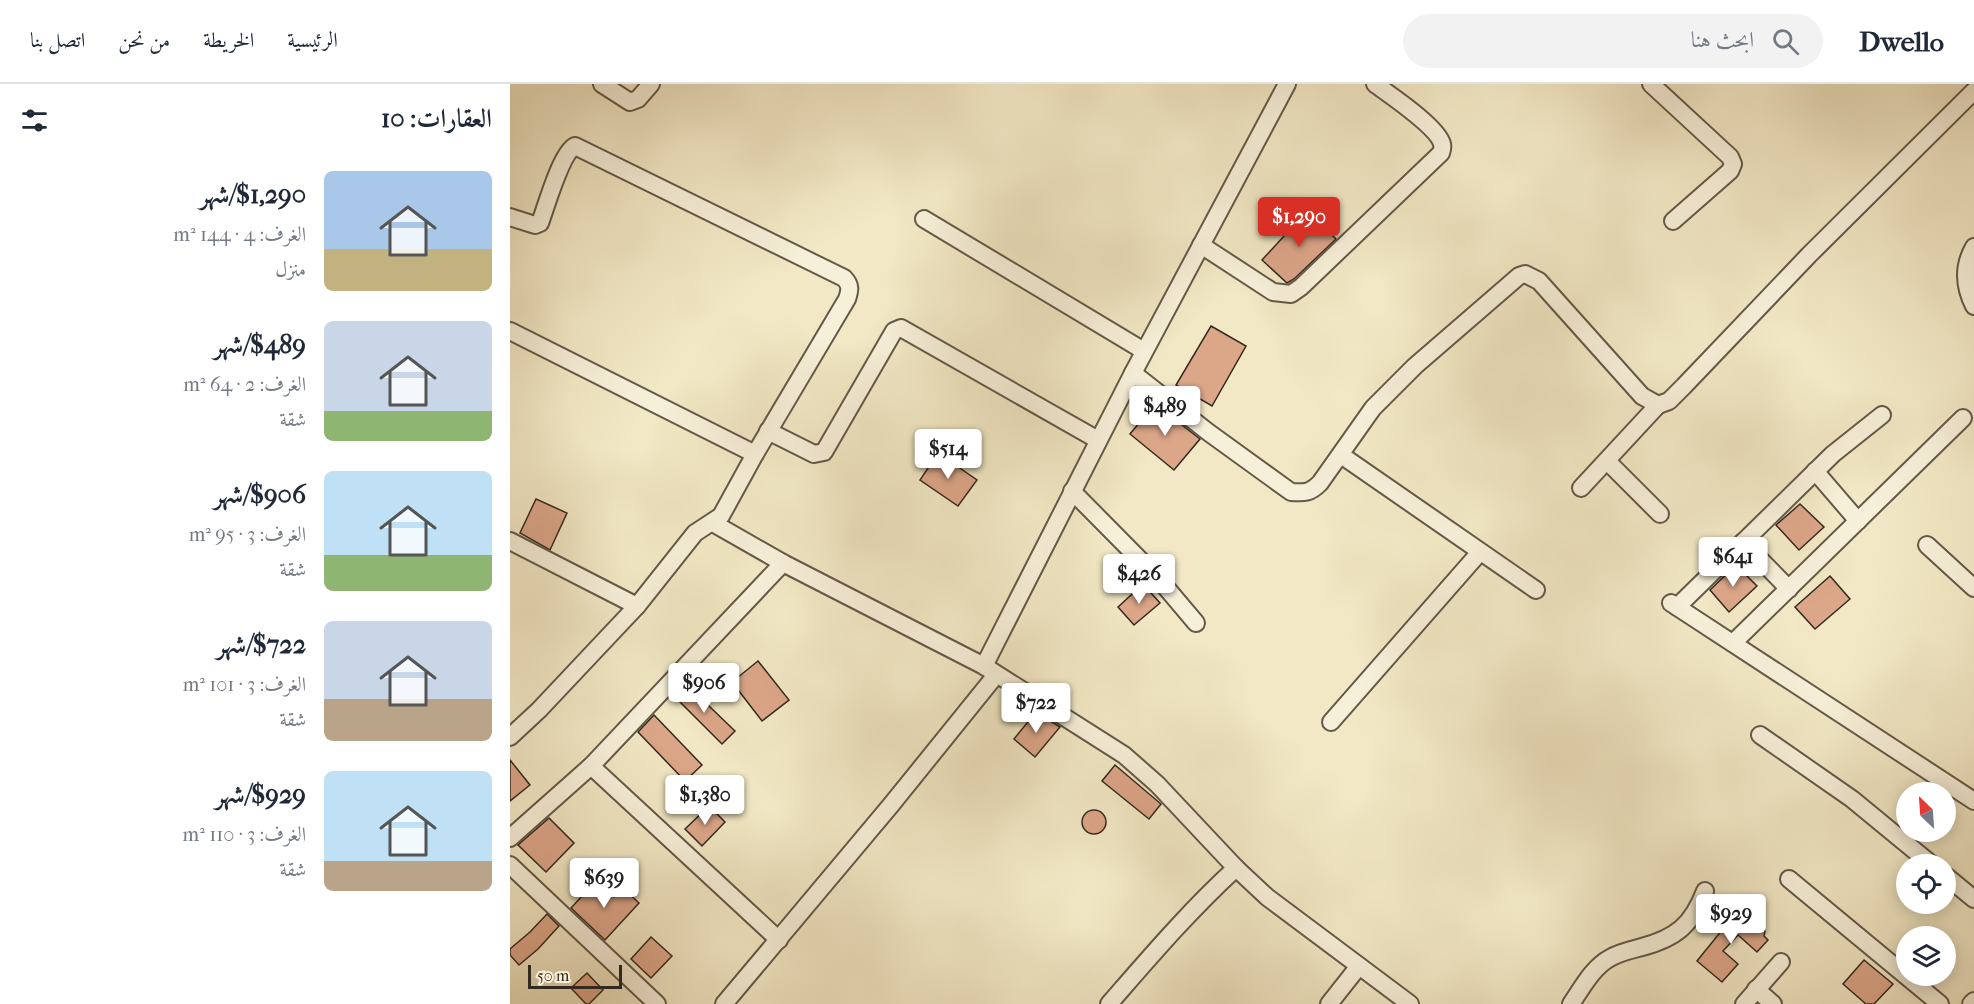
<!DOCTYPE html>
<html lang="ar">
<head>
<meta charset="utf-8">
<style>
  :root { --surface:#fff; --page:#f2f2f3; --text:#1f2937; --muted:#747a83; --line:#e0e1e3; --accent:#d93025 }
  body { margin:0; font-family:"IM FELL French Canon",Amiri,serif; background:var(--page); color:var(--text); direction:rtl; height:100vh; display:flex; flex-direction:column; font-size:22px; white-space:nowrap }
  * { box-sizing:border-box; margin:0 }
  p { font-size:20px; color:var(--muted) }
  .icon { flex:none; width:33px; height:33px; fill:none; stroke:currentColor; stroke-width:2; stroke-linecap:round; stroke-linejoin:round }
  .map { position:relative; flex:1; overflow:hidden; direction:ltr }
  .details { display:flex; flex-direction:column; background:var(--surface); width:510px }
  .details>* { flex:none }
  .needle { width:39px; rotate:335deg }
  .controls { position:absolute; left:1386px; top:698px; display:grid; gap:12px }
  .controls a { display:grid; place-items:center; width:60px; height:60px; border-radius:50%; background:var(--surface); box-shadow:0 3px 15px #0003; font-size:30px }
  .scale { position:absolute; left:18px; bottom:15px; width:94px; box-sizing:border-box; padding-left:6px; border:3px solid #34291e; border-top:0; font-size:16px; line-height:21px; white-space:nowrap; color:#34291e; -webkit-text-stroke:4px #f7f0d9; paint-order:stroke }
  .price { position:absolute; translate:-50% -51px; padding:0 14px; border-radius:6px; background:#fff; color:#222; font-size:20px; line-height:39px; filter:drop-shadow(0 2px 3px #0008) }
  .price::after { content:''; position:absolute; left:50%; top:36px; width:18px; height:14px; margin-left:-9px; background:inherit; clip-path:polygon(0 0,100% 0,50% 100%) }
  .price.on { background:var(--accent); color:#fff }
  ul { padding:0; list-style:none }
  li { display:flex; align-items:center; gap:18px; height:150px; padding:0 18px }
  li span { display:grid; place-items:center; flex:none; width:168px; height:120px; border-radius:9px; color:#555 }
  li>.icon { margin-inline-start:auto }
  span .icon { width:72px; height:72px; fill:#fffc; stroke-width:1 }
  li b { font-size:26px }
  h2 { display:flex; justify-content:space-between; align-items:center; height:72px; padding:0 18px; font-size:26px }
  header { display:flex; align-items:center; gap:36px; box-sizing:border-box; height:84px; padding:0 30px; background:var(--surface); border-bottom:2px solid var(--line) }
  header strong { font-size:28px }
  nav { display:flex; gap:33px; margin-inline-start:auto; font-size:21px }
  .search { width:420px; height:54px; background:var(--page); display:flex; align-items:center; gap:15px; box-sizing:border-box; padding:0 21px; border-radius:33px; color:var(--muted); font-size:22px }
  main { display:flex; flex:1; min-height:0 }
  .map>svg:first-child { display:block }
  .building { fill:#dca689; stroke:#34291e; stroke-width:1.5 }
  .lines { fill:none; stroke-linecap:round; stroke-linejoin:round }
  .minor-casing { stroke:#645948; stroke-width:20 }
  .minor { stroke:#f7f0d9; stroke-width:16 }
</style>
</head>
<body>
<header>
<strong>Dwello</strong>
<div class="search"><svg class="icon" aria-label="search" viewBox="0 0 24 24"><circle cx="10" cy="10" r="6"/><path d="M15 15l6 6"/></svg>ابحث هنا</div>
<nav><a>الرئيسية</a><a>الخريطة</a><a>من نحن</a><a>اتصل بنا</a></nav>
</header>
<main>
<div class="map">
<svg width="1464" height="920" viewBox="0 0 1464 920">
  <rect width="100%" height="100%" fill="#f2e8c5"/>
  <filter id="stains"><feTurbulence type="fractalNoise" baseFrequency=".00333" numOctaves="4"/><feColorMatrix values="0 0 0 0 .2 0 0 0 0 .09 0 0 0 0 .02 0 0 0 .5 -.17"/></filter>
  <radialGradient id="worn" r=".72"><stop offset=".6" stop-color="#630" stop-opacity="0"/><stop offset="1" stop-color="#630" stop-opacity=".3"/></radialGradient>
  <g class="building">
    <path d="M797 127 826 155 784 195 777 199 752 176Z"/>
    <path d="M701 242 736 262 702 322 666 301Z"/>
    <path d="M645 320 690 355 664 386 620 350Z"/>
    <path d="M428 369 467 396 448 422 410 396Z"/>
    <path d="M26 415 57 429 40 466 10 449Z"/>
    <path d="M1290 420 1314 443 1289 466 1266 441Z"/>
    <path d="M1226 481 1247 502 1219 528 1200 506Z"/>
    <path d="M1320 492 1340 515 1305 545 1285 523Z"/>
    <path d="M633 500 650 519 624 541 608 523Z"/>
    <path d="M248 577 279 616 252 637 222 598Z"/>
    <path d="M175 599 225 647 212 660 163 611Z"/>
    <path d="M526 628 550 643 525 673 504 655Z"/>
    <path d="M144 631 192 681 175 697 128 648Z"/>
    <path d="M0 676 20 701 0 717Z"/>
    <path d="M605 681 651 720 639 735 592 697Z"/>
    <path d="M199 722 215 738 192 762 175 745Z"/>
    <circle cx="584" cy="738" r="12"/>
    <path d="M39 734 64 759 36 788 8 761Z"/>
    <path d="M86 797 104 813 113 804 129 819 95 856 61 824Z"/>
    <path d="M1234 829 1255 847 1254 852 1258 856 1247 868 1228 851 1213 867 1228 880 1212 898 1187 877 1225 830 1229 834Z"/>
    <path d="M37 830 49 842 28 865 9 881 0 871V865L20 848Z"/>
    <path d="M141 853 162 872 141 894 121 875Z"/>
    <path d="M1354 876 1383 900 1364 920H1356L1333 900Z"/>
    <path d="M77 889 93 906 79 920H76L61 904Z"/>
  </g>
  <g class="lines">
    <defs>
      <g id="minor">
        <path d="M92 0 120 18 128 15 141 0"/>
        <path d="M1141 0 1220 73 1223 80 1220 87 1163 137"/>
        <path d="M0 133 25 141 30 139C36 123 51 69 65 62L334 194C341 201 340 206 337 215L245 370 211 432 185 449 127 522 29 626 0 653"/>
        <path d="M414 135 634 267"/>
        <path d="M691 161 763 208 781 210 791 203 931 69C932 66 933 63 932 60 928 43 880 11 865 0"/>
        <path d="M1464 163C1453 182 1454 202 1464 222"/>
        <path d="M0 247 245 370"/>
        <path d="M623 289 698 348 781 408C795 409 800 409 810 399L863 324 905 282 1009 192 1015 190 1029 197 1132 312 1148 321 1159 317 1174 302 1299 171 1464 7"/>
        <path d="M258 347 304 370 314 368 384 247 391 244 588 356"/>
        <path d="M831 371 1026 506"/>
        <path d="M1097 377 1150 430"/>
        <path d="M1305 387 1348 437"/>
        <path d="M1071 404 1148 321"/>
        <path d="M562 407 648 494 686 539"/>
        <path d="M203 439 273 479 474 582 614 671 647 700 726 784 757 813 900 920"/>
        <path d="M0 457 127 522"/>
        <path d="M1233 458 1279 505"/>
        <path d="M1417 461 1464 504"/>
        <path d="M1161 519 1464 717"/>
        <path d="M1167 523 1323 370 1372 331"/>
        <path d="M1223 559 1453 334"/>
        <path d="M474 582 623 289 777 0"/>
        <path d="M821 638 970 468"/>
        <path d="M1250 651 1342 715 1421 780"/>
        <path d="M81 682 269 856"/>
        <path d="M0 754 81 682 273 479"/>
        <path d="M0 781 147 920"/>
        <path d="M1436 792 1464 815"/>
        <path d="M1279 795 1430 920"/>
        <path d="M1246 905 1263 920"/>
        <path d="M214 920 381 721 486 591"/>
        <path d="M599 920C640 873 680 826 726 784"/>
        <path d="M819 920 849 882"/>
        <path d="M1061 920C1072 904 1083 883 1100 874 1110 868 1121 866 1132 863 1166 854 1182 841 1195 807"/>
        <path d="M1234 920 1271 878"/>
        <path d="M1461 920 1464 917"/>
      </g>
    </defs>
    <use href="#minor" class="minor-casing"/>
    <use href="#minor" class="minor"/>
  </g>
  <rect width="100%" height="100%" filter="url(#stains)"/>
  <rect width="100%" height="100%" fill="url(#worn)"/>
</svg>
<div class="controls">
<a><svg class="needle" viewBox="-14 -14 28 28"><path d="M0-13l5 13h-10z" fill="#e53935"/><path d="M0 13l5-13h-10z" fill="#747a83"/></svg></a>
<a><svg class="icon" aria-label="locate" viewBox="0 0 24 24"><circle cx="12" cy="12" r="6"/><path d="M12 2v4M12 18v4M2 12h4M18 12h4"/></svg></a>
<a><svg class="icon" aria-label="layers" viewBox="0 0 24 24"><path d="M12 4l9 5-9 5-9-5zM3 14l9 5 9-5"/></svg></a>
</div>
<div class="scale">50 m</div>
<b class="price on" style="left:789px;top:164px">$1,290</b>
<b class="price" style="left:655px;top:353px">$489</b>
<b class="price" style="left:438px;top:396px">$514</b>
<b class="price" style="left:1223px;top:504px">$641</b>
<b class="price" style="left:629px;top:521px">$426</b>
<b class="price" style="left:194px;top:630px">$906</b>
<b class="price" style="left:526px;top:650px">$722</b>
<b class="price" style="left:195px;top:742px">$1,380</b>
<b class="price" style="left:94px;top:825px">$639</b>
<b class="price" style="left:1221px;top:861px">$929</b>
</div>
<section class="details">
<h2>العقارات: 10<svg class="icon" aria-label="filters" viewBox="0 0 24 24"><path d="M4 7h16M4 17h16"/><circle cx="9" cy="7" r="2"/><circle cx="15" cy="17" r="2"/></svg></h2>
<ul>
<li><span style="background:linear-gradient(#a9c7e8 65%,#c2b280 0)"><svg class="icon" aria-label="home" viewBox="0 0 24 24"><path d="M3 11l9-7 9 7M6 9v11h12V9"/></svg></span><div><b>$1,290/شهر</b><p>الغرف: 4 · 144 m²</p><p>منزل</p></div></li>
<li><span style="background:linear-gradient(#c9d6e8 75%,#8fb573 0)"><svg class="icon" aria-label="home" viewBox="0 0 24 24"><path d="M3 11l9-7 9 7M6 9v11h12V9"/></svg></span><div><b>$489/شهر</b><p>الغرف: 2 · 64 m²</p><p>شقة</p></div></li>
<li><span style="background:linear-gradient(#bfe0f5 70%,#8fb573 0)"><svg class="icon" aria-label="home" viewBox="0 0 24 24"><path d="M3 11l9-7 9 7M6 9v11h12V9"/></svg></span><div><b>$906/شهر</b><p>الغرف: 3 · 95 m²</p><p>شقة</p></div></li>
<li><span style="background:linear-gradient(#c9d6e8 65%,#b9a48a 0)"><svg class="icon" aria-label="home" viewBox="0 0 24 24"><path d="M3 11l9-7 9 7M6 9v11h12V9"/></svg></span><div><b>$722/شهر</b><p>الغرف: 3 · 101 m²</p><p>شقة</p></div></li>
<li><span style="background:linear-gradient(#bfe0f5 75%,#b9a48a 0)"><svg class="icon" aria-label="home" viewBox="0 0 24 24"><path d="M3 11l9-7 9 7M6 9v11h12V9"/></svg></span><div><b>$929/شهر</b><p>الغرف: 3 · 110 m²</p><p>شقة</p></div></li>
</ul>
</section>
</main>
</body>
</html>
